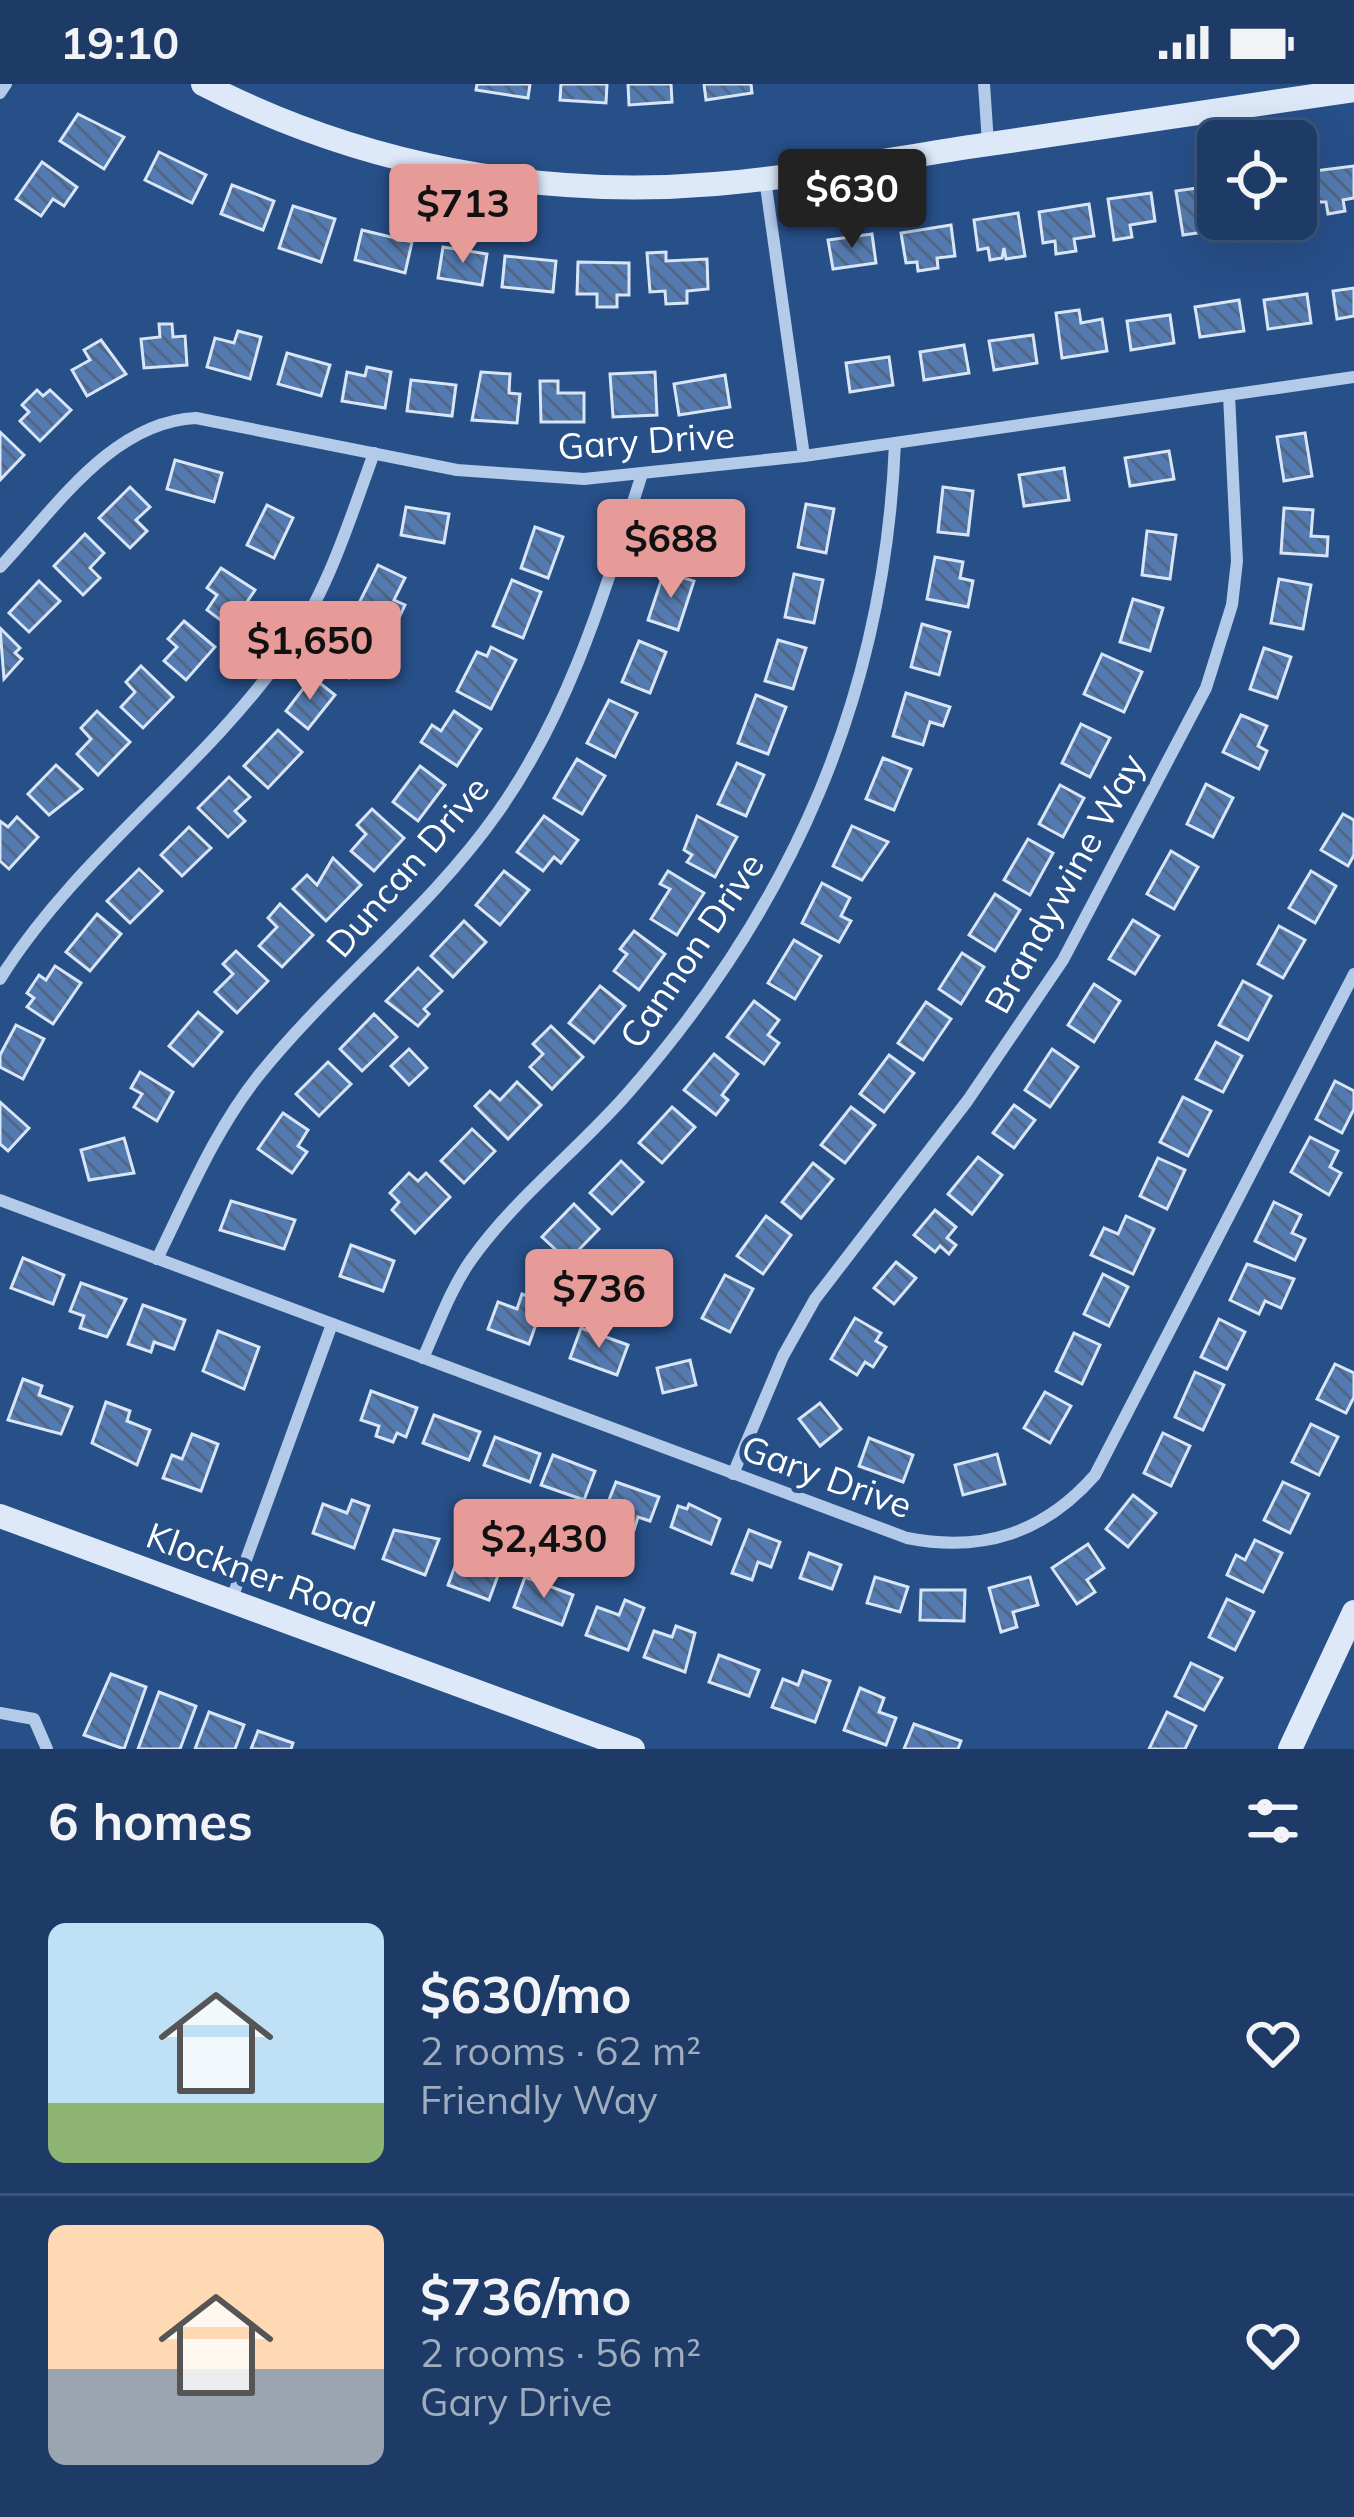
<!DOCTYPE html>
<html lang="en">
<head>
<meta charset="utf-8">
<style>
  :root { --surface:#1d3b66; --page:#25426c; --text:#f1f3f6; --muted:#a0adbf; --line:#3b557a; --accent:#e69b98 }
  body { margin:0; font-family:Mulish,sans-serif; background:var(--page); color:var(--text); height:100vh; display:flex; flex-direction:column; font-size:45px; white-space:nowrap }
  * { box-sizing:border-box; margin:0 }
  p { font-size:39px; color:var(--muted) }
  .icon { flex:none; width:66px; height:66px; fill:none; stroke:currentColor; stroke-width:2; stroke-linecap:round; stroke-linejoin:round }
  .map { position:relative; height:1665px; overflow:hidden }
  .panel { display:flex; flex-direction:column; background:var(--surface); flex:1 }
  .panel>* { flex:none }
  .fabs { position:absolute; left:1197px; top:36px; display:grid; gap:24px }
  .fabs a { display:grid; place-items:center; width:120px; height:120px; border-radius:18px; background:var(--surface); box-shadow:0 12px 48px #0002,0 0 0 3px var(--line); font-size:60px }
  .price { position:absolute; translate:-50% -102px; padding:0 27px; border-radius:12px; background:var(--accent); color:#111; font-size:39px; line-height:78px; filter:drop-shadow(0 3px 6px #0008) }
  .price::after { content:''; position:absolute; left:50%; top:72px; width:36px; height:27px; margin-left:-18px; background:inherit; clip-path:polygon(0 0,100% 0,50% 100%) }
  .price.current { background:#222; color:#fff }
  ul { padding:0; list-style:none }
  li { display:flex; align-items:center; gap:36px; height:300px; padding:0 48px }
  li+li { border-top:3px solid var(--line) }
  li span { display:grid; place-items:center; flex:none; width:336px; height:240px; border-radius:18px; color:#555 }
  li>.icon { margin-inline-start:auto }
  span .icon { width:144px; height:144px; fill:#fffc; stroke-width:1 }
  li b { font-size:51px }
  h2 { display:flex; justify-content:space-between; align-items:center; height:144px; padding:0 48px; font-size:51px }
  .status { display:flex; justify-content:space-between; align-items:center; height:84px; padding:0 60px; background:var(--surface); direction:ltr }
  .status svg { height:33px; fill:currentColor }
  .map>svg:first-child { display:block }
  .building { fill:url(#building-back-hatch); stroke:#d7e5f7; stroke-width:3 }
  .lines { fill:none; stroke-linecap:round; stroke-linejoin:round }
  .street { stroke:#b3cae9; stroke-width:12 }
  .secondary { stroke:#dde8f8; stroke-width:24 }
  .labels { text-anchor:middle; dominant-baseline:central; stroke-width:10; stroke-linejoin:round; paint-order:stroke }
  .street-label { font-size:36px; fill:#fff; stroke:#274f88 }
</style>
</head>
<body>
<div class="status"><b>19:10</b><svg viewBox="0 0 49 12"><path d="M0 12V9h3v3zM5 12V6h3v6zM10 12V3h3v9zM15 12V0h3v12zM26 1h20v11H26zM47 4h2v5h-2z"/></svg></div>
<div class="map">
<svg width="1354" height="1665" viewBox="0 0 1354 1665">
  <defs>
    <pattern id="building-back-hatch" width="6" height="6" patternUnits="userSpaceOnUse" patternTransform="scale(3)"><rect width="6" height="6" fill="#547bb1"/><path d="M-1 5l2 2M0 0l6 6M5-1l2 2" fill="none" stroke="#506684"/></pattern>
  </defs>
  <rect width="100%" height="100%" fill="#274f88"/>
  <g class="building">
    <path d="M477 0H530L528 14 476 6Z"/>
    <path d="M561 0H607L606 19 560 16Z"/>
    <path d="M628 0H671L672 18 629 21Z"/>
    <path d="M704 0H751L752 9 706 16Z"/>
    <path d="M78 30 124 53 104 85 60 57Z"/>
    <path d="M159 68 206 91 192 119 145 96Z"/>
    <path d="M42 78 77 103 64 122 53 115 41 132 16 115Z"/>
    <path d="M1354 82V114L1343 116 1345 127 1328 130 1326 118H1319L1314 87Z"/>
    <path d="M232 101 274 117 263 146 221 130Z"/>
    <path d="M1218 101V132L1202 135 1204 148 1183 151 1176 107Z"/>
    <path d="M1151 109 1155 137 1130 141 1132 153 1114 156 1108 115Z"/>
    <path d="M1089 120 1094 152 1074 155 1076 167 1056 170 1055 157 1043 159 1039 128Z"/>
    <path d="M293 122 335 135 321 178 279 164Z"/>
    <path d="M1018 129 1025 172 1006 175 1004 164 1002 174 990 176 988 164 978 166 974 136Z"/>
    <path d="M951 141 955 172 937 174 938 184 918 187 917 178 906 179 901 149Z"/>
    <path d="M362 146 412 158 405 189 355 176Z"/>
    <path d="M872 150 876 179 833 185 828 156Z"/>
    <path d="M443 163 487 170 482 201 438 194Z"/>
    <path d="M666 168V177L707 175 708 205 687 207V219L666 220 665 207 650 208 647 169Z"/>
    <path d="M505 172 556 177 553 208 502 203Z"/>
    <path d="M578 178 629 179V211H617V223H597V210H577Z"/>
    <path d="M1354 204V232L1337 235 1333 207Z"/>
    <path d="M1307 210 1311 239 1268 245 1264 216Z"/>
    <path d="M1239 216 1244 247 1200 253 1195 223Z"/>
    <path d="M1079 226 1081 239 1102 235 1107 267 1062 274 1056 229Z"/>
    <path d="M1170 231 1174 259 1131 266 1127 237Z"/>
    <path d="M159 240H172L173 253 185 252 187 281 144 284 141 255 160 253Z"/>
    <path d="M238 247 261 253 250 295 207 283 215 254 234 259Z"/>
    <path d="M1033 251 1037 279 994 286 989 257Z"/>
    <path d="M101 256 126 290 87 312 72 286 90 276 84 266Z"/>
    <path d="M964 261 969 289 924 296 920 268Z"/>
    <path d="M287 269 330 281 321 312 278 300Z"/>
    <path d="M889 273 893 301 850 308 846 279Z"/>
    <path d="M367 283 391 288 385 324 342 317 347 288 365 292Z"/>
    <path d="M481 288 510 290 509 309 520 310 517 339 472 336Z"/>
    <path d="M655 288 657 331 613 333 610 290Z"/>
    <path d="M725 291 730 323 679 331 674 300Z"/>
    <path d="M411 296 456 301 452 332 407 327Z"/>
    <path d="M540 297H558V309H584V338H541Z"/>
    <path d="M37 306 43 312 50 306 71 326 40 357 20 337 29 328 22 321Z"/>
    <path d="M0 348 24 371 0 396Z"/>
    <path d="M1305 349 1312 392 1284 397 1277 353Z"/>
    <path d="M1169 367 1174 395 1130 402 1125 374Z"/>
    <path d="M175 376 222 389 214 418 167 405Z"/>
    <path d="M1064 384 1069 416 1024 422 1019 391Z"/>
    <path d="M130 403 150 423 136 436 147 447 130 464 99 434Z"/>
    <path d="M943 403 973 407 968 451 938 448Z"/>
    <path d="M806 420 834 425 826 469 798 463Z"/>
    <path d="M267 421 293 434 274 474 247 461Z"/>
    <path d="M406 423 449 430 444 459 401 451Z"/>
    <path d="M1284 424 1313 426 1311 452 1328 453 1327 472 1281 469Z"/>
    <path d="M729 428 733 457 690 462 687 433Z"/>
    <path d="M535 443 563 453 548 494 521 484Z"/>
    <path d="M1147 447 1176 451 1170 495 1142 491Z"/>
    <path d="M85 450 104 469 90 484 100 494 83 511 54 482Z"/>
    <path d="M935 473 963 478 960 494 973 497 968 523 927 515Z"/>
    <path d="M378 481 405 494 394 516 405 521 398 536 387 530 383 537 357 523Z"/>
    <path d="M221 484 255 506 230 543 207 526 217 511 207 504Z"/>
    <path d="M664 488 694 497 678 546 648 536Z"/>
    <path d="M794 490 823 496 814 539 785 533Z"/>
    <path d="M1279 495 1311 501 1303 545 1271 539Z"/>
    <path d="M512 496 541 508 523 554 493 542Z"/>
    <path d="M39 497 60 517 29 548 9 529Z"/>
    <path d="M1133 515 1163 524 1150 567 1120 558Z"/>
    <path d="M184 537 215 563 186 596 164 577 177 563 168 555Z"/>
    <path d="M348 538 374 554 349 594 323 578Z"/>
    <path d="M922 540 950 548 939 591 911 583Z"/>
    <path d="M0 544 20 564 15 569 22 575 4 595Z"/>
    <path d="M778 556 806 564 793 605 765 597Z"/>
    <path d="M639 557 666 568 650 609 622 598Z"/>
    <path d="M491 563 516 576 491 625 457 607 477 568 487 572Z"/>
    <path d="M1264 564 1291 573 1277 614 1250 605Z"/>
    <path d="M1102 570 1142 588 1124 628 1084 610Z"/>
    <path d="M141 582 173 613 143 644 121 623 135 608 126 598Z"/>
    <path d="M312 593 335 611 308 645 286 627Z"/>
    <path d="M906 609 950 623 943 642 930 638 923 661 893 652Z"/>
    <path d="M756 611 786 623 768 670 738 659Z"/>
    <path d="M609 616 637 629 615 673 587 659Z"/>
    <path d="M97 627 130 658 98 691 77 670 91 655 81 644Z"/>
    <path d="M454 627 481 645 457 682 421 658 432 641 441 647Z"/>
    <path d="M1241 631 1267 642 1258 662 1267 667 1259 685 1223 668Z"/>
    <path d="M1081 640 1110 654 1090 693 1062 679Z"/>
    <path d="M278 646 302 668 268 704 244 682Z"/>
    <path d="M883 674 911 685 894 726 866 715Z"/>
    <path d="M577 675 605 692 582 730 554 714Z"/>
    <path d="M737 679 764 691 746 732 718 720Z"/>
    <path d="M56 681 82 705 49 731 28 710Z"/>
    <path d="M420 682 445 701 418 737 393 718Z"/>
    <path d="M229 693 250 713 235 727 245 737 228 753 198 724Z"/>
    <path d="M1206 700 1233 714 1213 753 1187 740Z"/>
    <path d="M1060 701 1084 714 1063 753 1039 740Z"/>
    <path d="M372 725 404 754 374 787 351 767 366 750 357 741Z"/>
    <path d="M1343 730 1354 736V771L1348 782 1321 766Z"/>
    <path d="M544 732 578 756 561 779 554 773 543 787 517 768Z"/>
    <path d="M697 732 737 753 715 793 687 778 692 771 684 766Z"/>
    <path d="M17 733 38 753 9 785 0 777V737L8 743Z"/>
    <path d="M852 742 888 758 862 796 833 782Z"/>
    <path d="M189 743 211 764 182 792 161 771Z"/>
    <path d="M1028 755 1053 769 1030 811 1004 796Z"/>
    <path d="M1171 767 1198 783 1174 825 1147 810Z"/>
    <path d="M333 774 361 801 326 837 293 805 307 791 317 801Z"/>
    <path d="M139 785 162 807 130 839 107 817Z"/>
    <path d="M504 787 529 806 500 841 476 821Z"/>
    <path d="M668 787 704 809 677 851 651 835 670 805 660 800Z"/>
    <path d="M1311 787 1336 802 1315 839 1289 824Z"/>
    <path d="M822 799 850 814 841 832 851 837 839 858 802 839Z"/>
    <path d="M995 810 1020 826 995 867 969 851Z"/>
    <path d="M280 820 313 851 282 883 259 862 277 843 268 834Z"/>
    <path d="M97 830 121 850 90 887 66 868Z"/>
    <path d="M1133 836 1159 852 1135 890 1109 875Z"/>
    <path d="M464 837 486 858 453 893 431 872Z"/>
    <path d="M1279 842 1305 856 1283 894 1258 880Z"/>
    <path d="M634 847 665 870 639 906 614 887 627 870 620 865Z"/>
    <path d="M794 856 821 872 795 915 768 899Z"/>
    <path d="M236 867 268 897 237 929 215 908 233 890 223 880Z"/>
    <path d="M962 869 984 883 961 920 939 905Z"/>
    <path d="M55 882 81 899 53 940 27 923 34 914 27 909 39 891 46 896Z"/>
    <path d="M418 884 442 907 424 925 429 930 418 942 386 917Z"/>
    <path d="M1243 897 1271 912 1248 956 1219 941Z"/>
    <path d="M1094 900 1120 917 1094 958 1068 941Z"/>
    <path d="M600 902 625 922 594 959 569 939Z"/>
    <path d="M754 917 779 936 768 951 779 959 764 980 727 953Z"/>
    <path d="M926 918 951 935 923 976 898 959Z"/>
    <path d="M198 928 222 948 193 982 169 962Z"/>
    <path d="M374 930 397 953 362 987 340 965Z"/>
    <path d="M16 941 44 955 23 995 0 983V971Z"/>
    <path d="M551 942 583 973 552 1005 530 983 543 970 533 960Z"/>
    <path d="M1216 958 1242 972 1223 1008 1196 995Z"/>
    <path d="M409 965 427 984 409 1001 391 982Z"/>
    <path d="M1052 965 1078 983 1050 1023 1025 1006Z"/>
    <path d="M714 970 738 990 722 1011 728 1016 716 1031 684 1006Z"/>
    <path d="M889 971 914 989 884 1028 860 1010Z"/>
    <path d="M328 978 351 1000 319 1032 296 1010Z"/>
    <path d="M140 988 173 1008 157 1037 134 1023 142 1010 131 1004Z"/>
    <path d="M1335 997 1354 1007V1025L1342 1049 1316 1035Z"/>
    <path d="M517 998 541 1021 508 1055 475 1022 490 1007 500 1016Z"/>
    <path d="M1183 1013 1211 1027 1188 1072 1160 1058Z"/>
    <path d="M0 1018 29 1044 8 1067 0 1060Z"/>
    <path d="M1014 1021 1035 1036 1014 1064 993 1049Z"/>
    <path d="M672 1023 695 1043 662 1079 639 1059Z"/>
    <path d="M851 1023 875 1041 845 1079 821 1061Z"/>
    <path d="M283 1029 308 1046 298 1062 307 1068 292 1089 258 1065Z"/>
    <path d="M472 1045 495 1067 464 1099 441 1077Z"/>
    <path d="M1310 1053 1338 1067 1330 1083 1341 1089 1329 1111 1291 1088Z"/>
    <path d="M124 1054 134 1089 89 1096 81 1066Z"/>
    <path d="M978 1073 1002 1091 972 1130 948 1110Z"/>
    <path d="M1158 1074 1185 1086 1167 1125 1140 1112Z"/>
    <path d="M621 1077 643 1098 612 1130 590 1109Z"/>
    <path d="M813 1079 833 1095 801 1134 782 1118Z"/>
    <path d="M409 1089 418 1097 426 1089 450 1113 415 1149 392 1126 399 1118 390 1109Z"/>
    <path d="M231 1117 295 1136 284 1165 220 1146Z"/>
    <path d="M1274 1118 1301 1131 1292 1149 1305 1155 1295 1176 1255 1157Z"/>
    <path d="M574 1120 599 1145 568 1177 542 1153Z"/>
    <path d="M935 1126 956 1143 947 1154 956 1161 949 1170 940 1162 935 1168 914 1151Z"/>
    <path d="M766 1132 791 1151 763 1190 737 1172Z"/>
    <path d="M1126 1132 1154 1145 1133 1190 1091 1171 1104 1144 1118 1150Z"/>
    <path d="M351 1161 394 1177 383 1207 340 1192Z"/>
    <path d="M23 1174 64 1191 53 1220 11 1204Z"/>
    <path d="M896 1178 916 1194 894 1220 874 1204Z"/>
    <path d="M1247 1180 1294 1195 1281 1224 1265 1217 1259 1230 1230 1216Z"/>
    <path d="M1103 1190 1128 1203 1109 1242 1084 1230Z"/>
    <path d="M725 1191 753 1205 730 1248 702 1234Z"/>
    <path d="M81 1199 126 1215 107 1253 80 1244 84 1232 70 1227Z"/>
    <path d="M522 1210 544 1218 529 1260 488 1245 498 1218 517 1225Z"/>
    <path d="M143 1221 185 1236 174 1265 154 1258 151 1268 128 1260Z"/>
    <path d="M855 1234 881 1249 876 1257 886 1263 873 1283 865 1278 857 1291 831 1275Z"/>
    <path d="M1219 1235 1245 1248 1227 1285 1201 1273Z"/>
    <path d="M581 1244 628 1261 617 1291 570 1274Z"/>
    <path d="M218 1247 259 1263 244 1305 203 1287Z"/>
    <path d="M1074 1249 1100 1261 1082 1300 1056 1287Z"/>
    <path d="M690 1276 696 1301 663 1309 657 1284Z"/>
    <path d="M1335 1280 1354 1289V1313L1346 1329 1317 1315Z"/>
    <path d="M1195 1288 1224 1301 1203 1346 1175 1333Z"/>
    <path d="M23 1295 42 1302 39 1311 72 1323 61 1350 8 1336Z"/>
    <path d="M371 1307 417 1324 406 1353 397 1349 393 1358 376 1352 379 1342 361 1336Z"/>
    <path d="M1045 1308 1071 1322 1050 1359 1024 1344Z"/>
    <path d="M106 1318 130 1327 127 1337 150 1346 137 1381 92 1359Z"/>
    <path d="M820 1319 841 1345 820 1362 799 1335Z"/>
    <path d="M434 1331 480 1348 469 1376 423 1359Z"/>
    <path d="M1311 1340 1338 1353 1319 1391 1292 1378Z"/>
    <path d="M1163 1349 1190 1362 1171 1402 1144 1389Z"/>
    <path d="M192 1350 218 1360 201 1407 163 1394 172 1371 182 1375Z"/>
    <path d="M495 1353 540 1370 530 1398 484 1381Z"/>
    <path d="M869 1354 913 1371 903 1398 859 1382Z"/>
    <path d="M997 1370 1005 1400 963 1411 955 1381Z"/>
    <path d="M553 1371 595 1387 584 1416 541 1401Z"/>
    <path d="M616 1398 659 1413 650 1437 638 1433 634 1446 609 1436 613 1424 607 1421Z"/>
    <path d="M1283 1398 1309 1410 1290 1449 1264 1436Z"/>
    <path d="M1133 1411 1156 1429 1128 1463 1106 1445Z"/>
    <path d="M352 1416 369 1422 354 1464 313 1449 323 1420 347 1429Z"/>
    <path d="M689 1420 720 1435 711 1460 671 1443 678 1422 687 1425Z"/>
    <path d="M394 1446 439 1455 425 1491 383 1475Z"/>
    <path d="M749 1446 780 1458 771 1483 758 1478 752 1496 732 1489Z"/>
    <path d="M1255 1456 1282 1469 1263 1508 1227 1491 1236 1471 1245 1476Z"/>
    <path d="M1088 1460 1104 1484 1087 1496 1095 1508 1077 1520 1052 1484Z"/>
    <path d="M809 1469 841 1481 832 1505 800 1494Z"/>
    <path d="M458 1474 499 1489 489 1516 448 1501Z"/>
    <path d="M525 1493 573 1511 562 1541 514 1523Z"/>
    <path d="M875 1493 908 1503 900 1528 867 1519Z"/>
    <path d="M1030 1493 1038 1521 1013 1528 1017 1543 1001 1548 989 1504Z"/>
    <path d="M921 1506H965L964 1537 920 1536Z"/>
    <path d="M1227 1515 1254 1528 1235 1566 1209 1553Z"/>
    <path d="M625 1516 644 1524 628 1566 586 1551 597 1523 619 1531Z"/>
    <path d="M676 1542 695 1549 685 1588 644 1573 654 1547 672 1553Z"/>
    <path d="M719 1571 759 1586 749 1612 709 1598Z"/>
    <path d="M1191 1579 1222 1594 1204 1626 1175 1612Z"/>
    <path d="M803 1587 830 1597 815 1638 772 1623 783 1595 798 1601Z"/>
    <path d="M111 1590 146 1603 124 1665 84 1651Z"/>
    <path d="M860 1604 884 1614 879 1628 896 1634 886 1661 844 1646Z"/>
    <path d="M159 1608 196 1622 180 1665H138Z"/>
    <path d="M209 1628 244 1641 235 1665H195Z"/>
    <path d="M1167 1628 1196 1642 1185 1665H1149Z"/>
    <path d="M914 1640 961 1657 958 1665H904Z"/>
    <path d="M258 1647 293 1659 291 1665H251Z"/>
  </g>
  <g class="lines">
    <g class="street">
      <path d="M984 0 988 59"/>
      <path d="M0 9 6 0"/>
      <path d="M765 95 804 372"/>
      <path d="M0 483C55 425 111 338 196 334L457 386 584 395 804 372 1354 293"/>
      <path d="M0 895C77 772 201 687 284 570 327 510 349 438 374 369"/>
      <path d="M0 1116 907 1454C983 1469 1044 1449 1095 1391L1354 890"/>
      <path d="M157 1175C188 1112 215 1046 259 991 333 899 430 825 498 728 570 626 604 510 641 393"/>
      <path d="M423 1274C438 1241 450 1206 471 1176 514 1115 578 1066 627 1010 793 821 885 610 895 359"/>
      <path d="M733 1390 783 1272 815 1215 968 1016 1063 876 1206 604 1232 521 1237 477 1229 311"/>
      <path d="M231 1517 332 1240"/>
      <path d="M0 1629 34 1635 47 1665"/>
    </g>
    <g class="secondary">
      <path d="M203 0C360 81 539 115 715 100 802 93 889 75 976 62 1102 43 1228 25 1354 6"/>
      <path d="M0 1432 633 1665"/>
      <path d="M1290 1665 1354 1528"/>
    </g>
  </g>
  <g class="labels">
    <g class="street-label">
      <text transform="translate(646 356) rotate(-4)">Gary Drive</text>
      <text transform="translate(407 782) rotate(-49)">Duncan Drive</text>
      <text transform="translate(1064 799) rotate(-61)">Brandywine Way</text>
      <text transform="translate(691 866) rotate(-56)">Cannon Drive</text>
      <text transform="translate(827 1392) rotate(20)">Gary Drive</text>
      <text transform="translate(261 1490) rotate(20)">Klockner Road</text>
    </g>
  </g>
</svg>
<div class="fabs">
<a><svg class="icon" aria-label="locate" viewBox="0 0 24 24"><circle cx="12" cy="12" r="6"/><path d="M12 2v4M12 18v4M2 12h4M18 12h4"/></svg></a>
</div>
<b class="price current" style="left:852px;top:167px">$630</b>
<b class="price" style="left:463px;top:182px">$713</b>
<b class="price" style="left:671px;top:517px">$688</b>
<b class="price" style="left:310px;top:619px">$1,650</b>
<b class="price" style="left:599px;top:1267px">$736</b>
<b class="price" style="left:544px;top:1517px">$2,430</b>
</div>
<section class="panel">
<h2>6 homes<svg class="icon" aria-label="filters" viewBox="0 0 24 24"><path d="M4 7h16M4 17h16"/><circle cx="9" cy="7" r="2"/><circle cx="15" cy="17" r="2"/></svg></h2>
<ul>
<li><span style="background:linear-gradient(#bfe0f5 75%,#8fb573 0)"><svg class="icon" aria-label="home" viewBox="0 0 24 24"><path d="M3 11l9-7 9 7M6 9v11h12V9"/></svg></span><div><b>$630/mo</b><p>2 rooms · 62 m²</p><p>Friendly Way</p></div><svg class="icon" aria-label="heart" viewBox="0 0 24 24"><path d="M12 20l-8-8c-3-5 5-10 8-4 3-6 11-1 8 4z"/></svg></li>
<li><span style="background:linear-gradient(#ffd9b3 60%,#9aa5b1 0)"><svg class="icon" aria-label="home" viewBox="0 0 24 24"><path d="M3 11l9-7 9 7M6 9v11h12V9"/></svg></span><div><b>$736/mo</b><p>2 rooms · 56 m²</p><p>Gary Drive</p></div><svg class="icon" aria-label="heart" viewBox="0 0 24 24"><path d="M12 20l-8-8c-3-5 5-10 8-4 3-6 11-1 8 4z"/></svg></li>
</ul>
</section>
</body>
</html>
